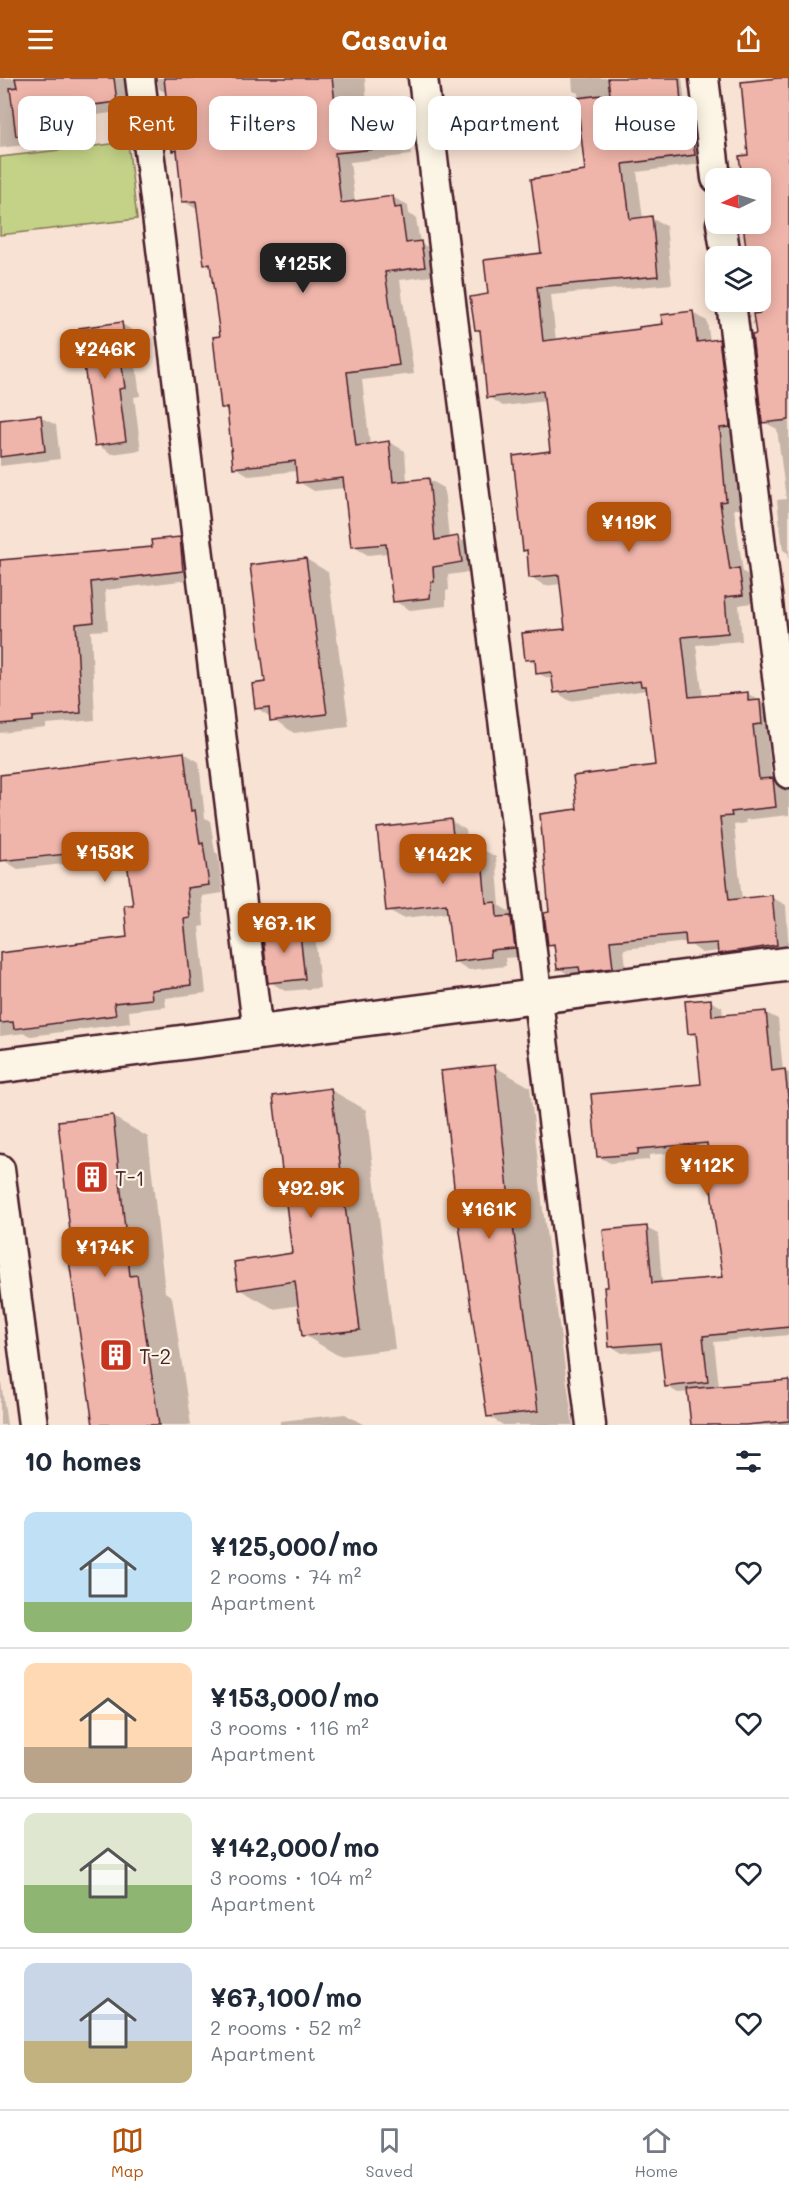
<!DOCTYPE html>
<html lang="en">
<head>
<meta charset="utf-8">
<style>
  :root { --surface:#fff; --page:#f2f2f3; --text:#1f2937; --muted:#747a83; --line:#e0e1e3; --accent:#b45309 }
  body { margin:0; font-family:Mali,sans-serif; background:var(--page); color:var(--text); height:100vh; display:flex; flex-direction:column; font-size:22px; white-space:nowrap }
  * { box-sizing:border-box; margin:0 }
  p { font-size:20px; color:var(--muted) }
  .icon { flex:none; width:33px; height:33px; fill:none; stroke:currentColor; stroke-width:2; stroke-linecap:round; stroke-linejoin:round }
  .map { position:relative; height:1347px; overflow:hidden }
  .sheet { display:flex; flex-direction:column; background:var(--surface); flex:1 }
  .sheet>* { flex:none }
  .banner { position:absolute; left:18px; top:18px; width:753px; height:54px; display:flex; gap:12px }
  .needle { width:39px; rotate:265deg }
  .buttons { position:absolute; left:705px; top:90px; display:grid; gap:12px }
  .buttons a { display:grid; place-items:center; width:66px; height:66px; border-radius:12px; background:var(--surface); box-shadow:0 3px 15px #0003; font-size:30px }
  .price { position:absolute; translate:-50% -51px; padding:0 14px; border-radius:12px; background:var(--accent); color:#fff; font-size:20px; line-height:39px; filter:drop-shadow(0 2px 3px #0008) }
  .price::after { content:''; position:absolute; left:50%; top:36px; width:18px; height:14px; margin-left:-9px; background:inherit; clip-path:polygon(0 0,100% 0,50% 100%) }
  .price.active { background:#222; color:#fff }
  ul { padding:0; list-style:none }
  li { display:flex; align-items:center; gap:18px; height:150px; padding:0 24px }
  li+li { border-top:2px solid var(--line) }
  li span { display:grid; place-items:center; flex:none; width:168px; height:120px; border-radius:12px; color:#555 }
  li>.icon { margin-inline-start:auto }
  span .icon { width:72px; height:72px; fill:#fffc; stroke-width:1 }
  li b { font-size:26px }
  h2 { display:flex; justify-content:space-between; align-items:center; height:72px; padding:0 24px; font-size:26px }
  .chip { padding:0 21px; border-radius:12px; background:var(--surface); box-shadow:0 3px 15px #0003; font-size:21px; line-height:54px }
  .chip.active { background:var(--accent); color:#fff }
  header { display:flex; justify-content:space-between; align-items:center; height:78px; padding:0 24px; background:var(--accent); color:#fff; font-size:27px; font-weight:700 }
  .tabs { display:flex; justify-content:space-around; align-items:center; height:84px; border-top:2px solid var(--line); background:var(--surface); font-size:16px; color:var(--muted) }
  .tabs a { display:grid; justify-items:center; gap:3px }
  .tabs .active { color:var(--accent) }
  .map>svg:first-child { display:block }
  .green { fill:#c3d287; stroke:#867859; stroke-width:1.5 }
  .shadow { fill:#0003 }
  .building { fill:#f0b5aa; stroke:#4a1f2b; stroke-width:1.5 }
  .lines { fill:none; stroke-linecap:round; stroke-linejoin:round }
  .street-casing { stroke:#4a1f2b; stroke-width:33 }
  .secondary-casing { stroke:#4a1f2b; stroke-width:38 }
  .street { stroke:#fcf5e5; stroke-width:28 }
  .secondary { stroke:#fcf5e5; stroke-width:33 }
  .labels { text-anchor:middle; dominant-baseline:central; stroke-width:4.5; stroke-linejoin:round; paint-order:stroke }
  .poi-label { font-size:21px; fill:#4a1f2b; stroke:#fcf5e5; text-anchor:start }
</style>
</head>
<body>
<header><svg class="icon" aria-label="menu" viewBox="0 0 24 24"><path d="M4 6h16M4 12h16M4 18h16"/></svg>Casavia<svg class="icon" aria-label="share" viewBox="0 0 24 24"><path d="M12 15V3M7 8l5-5 5 5M5 13v7h14v-7"/></svg></header>
<div class="map">
<svg width="789" height="1347" viewBox="0 0 789 1347">
  <rect width="100%" height="100%" fill="#f8e2d3"/>
  <filter id="ink" filterUnits="userSpaceOnUse"><feTurbulence type="fractalNoise" baseFrequency=".0167" numOctaves="2"/><feDisplacementMap in="SourceGraphic" scale="12" xChannelSelector="R" yChannelSelector="G"/><feConvolveMatrix kernelMatrix="1 2 1 2 8 2 1 2 1" color-interpolation-filters="sRGB"/></filter>
  <g filter="url(#ink)">
    <path class="green" d="M128 64 137 141 0 157V79Z"/>
    <g class="shadow">
      <path d="M0 0H142L132 32 61 42 64 62 0 70Z"/>
      <path d="M157 0H365L367 30 390 27 405 36 411 77 350 84 355 124 393 119 408 128 409 136 416 140 420 165 437 174 440 197 400 202 414 296 362 302 370 367 389 364 405 373 407 403 428 401 444 410 449 461 458 460 474 469 477 493 448 497 449 512 446 513V528L410 532 394 523 388 475 368 477 352 468 345 410 314 413 299 404 297 393 250 398 235 389 229 333 222 329V259L212 190 205 186 198 132 183 123 178 75 174 72 167 15 159 11Z"/>
      <path d="M572 0H682L687 46 697 52 709 85 637 94 643 141 651 140 666 148 672 206 551 217 556 263 641 252 664 247 692 234 707 243 710 264 719 263 733 271 734 357 740 431H734L743 494 754 500 757 524 739 527 742 563 696 567 703 620 747 615 774 632 776 654 767 655 772 701 789 711V737L745 742 746 745 734 747 742 822 771 819 786 827 789 875 734 884 719 873 702 875 687 864 624 871 627 898 573 899 558 890 556 870 549 866 551 836 579 733 656 689 647 612 570 623 556 614 554 603 537 595V587L526 581 567 552 561 506 545 508 531 499 528 474 524 472 552 374 546 323 503 328 489 319 481 254 476 251 490 218 543 176 587 95 578 15 573 13Z"/>
      <path d="M789 0V483L788 475 783 472 777 422 786 421 777 351 764 344 754 224H760V178H749L745 146H760V100H743L741 80 750 79Z"/>
      <path d="M122 246 137 255 141 280 135 281 140 318 134 319 141 372 112 376 97 367Z"/>
      <path d="M40 339 56 347 60 381 0 388V344Z"/>
      <path d="M179 460 194 469 197 501 105 512 108 552 91 553 95 642 46 646V650L0 655V483L154 471Z"/>
      <path d="M306 481 328 494 349 648 294 655 257 630 267 606Z"/>
      <path d="M184 675 199 684 205 740 210 742 215 774 218 776 223 815 202 818 204 848 199 849 206 915 165 920 166 929 129 933 130 945 31 958 25 955 0 958V876L129 860 134 828 128 779 18 791 3 782 0 760V698Z"/>
      <path d="M451 743 466 752 469 772 480 770 496 779 500 828 510 834 511 839 526 848 529 878 505 880 506 888 469 892 454 883 449 835 403 840 388 832Z"/>
      <path d="M299 848 315 856 320 910 285 913 270 904Z"/>
      <path d="M710 923 722 929 723 939 766 935 778 941 783 993 789 995V1257L714 1264 719 1309 789 1303V1347H692L689 1314 678 1315 666 1308 663 1272 622 1275 611 1268 646 1150 658 1156 662 1205 724 1200 709 1071 649 1077V1082L610 1085 598 1078 702 1008 698 960 690 955Z"/>
      <path d="M495 989 530 1009 543 1132 573 1347H503L488 1338Z"/>
      <path d="M331 1012 366 1032 395 1271 339 1278 304 1257 300 1227 274 1231 239 1211 294 1176Z"/>
      <path d="M113 1039 148 1059 165 1214 172 1219 191 1347H95L74 1182Z"/>
      <path d="M0 1297 7 1347H0Z"/>
      <path d="M345 1336 364 1347H280V1343Z"/>
    </g>
    <g class="building">
      <path d="M15 0H114L117 24 46 33 49 54 16 58 10 10 17 9Z"/>
      <path d="M164 0H332L336 32 390 26 396 69 335 75 341 125 393 118 395 130 401 129 406 165 421 163 425 189 385 194 399 287 347 294 356 368 389 363 393 404 429 400 435 462 458 458 462 484 433 489 434 504H431L430 520 393 524 386 466 351 469 343 400 297 405 295 383 233 390 227 330H221L213 259 220 258 210 186 204 187 196 123 182 124 177 72 172 73Z"/>
      <path d="M608 0H679L683 50 691 49 695 77 623 86 630 141 652 138 658 198 537 209 543 263 639 251V249L663 246 661 237 693 233 697 264 719 261 730 349 720 350 726 423 720 424 730 492 739 490 743 517 725 519 728 555 682 559 689 619 748 614V623L760 622 762 646 753 647 759 701 773 700 776 729 731 734 732 738 720 739 729 822 772 817 777 867 718 876 717 865 686 867 685 856 610 863 613 890 580 894 579 889 557 891 554 866 548 867 544 835 549 834 540 736 577 731 573 698 655 687 646 608H641L640 603 554 615 551 594 536 596 535 581 525 582 522 555 565 551 559 497 529 500 527 472 523 473 513 378 550 373 543 313 487 320 480 252H475L470 219 488 216 484 182 541 175 531 101 585 93 577 20 610 16Z"/>
      <path d="M778 0H789V342L762 345 752 257 756 256 753 236 760 235V178H747L743 146H760V100H742L739 78 748 77 741 4Z"/>
      <path d="M122 244 126 272 120 273 125 310 119 311 126 363 95 368 79 250Z"/>
      <path d="M41 337 45 373 0 379V342Z"/>
      <path d="M180 459 183 493 91 504 94 544 76 546 81 635 32 639V643L0 646V482L152 469 151 462Z"/>
      <path d="M306 480 327 636 270 643 269 629 255 631 252 606 265 604 250 487Z"/>
      <path d="M184 674 191 733 195 732 200 766 203 765 209 807 187 810 190 840 184 841 191 907 151 912 152 921 114 925 116 937 14 951 13 944 0 945V875L127 859 124 827H133L125 770 0 783V697Z"/>
      <path d="M451 741 455 772 481 769 486 825 496 824 497 839 511 838 515 870 490 872 491 879 453 884 446 826 386 833 377 750Z"/>
      <path d="M299 846 305 901 268 905 262 850Z"/>
      <path d="M711 921 712 938 766 933 772 993 785 991 789 1029V1249L703 1258 708 1304 665 1309 660 1265 609 1269 604 1209H608L603 1152 647 1148 652 1205 723 1199 714 1140 707 1065 638 1071V1076L597 1079 591 1016 701 1006 696 955 688 956 685 923Z"/>
      <path d="M495 987 508 1111 538 1333 487 1339 456 1126 441 993Z"/>
      <path d="M331 1010 360 1252 302 1258 295 1203 238 1212 234 1184 292 1175 273 1018Z"/>
      <path d="M113 1037 130 1198 137 1197 159 1347H93L69 1182 73 1181 58 1043Z"/>
      <path d="M789 1302V1343L745 1347H691L687 1311Z"/>
    </g>
    <g class="lines">
      <defs>
        <g id="street">
          <path d="M140 0 258 955"/>
          <path d="M423 0 591 1347"/>
          <path d="M704 0 716 100"/>
          <path d="M721 146 726 178"/>
          <path d="M731 224 789 696"/>
          <path d="M0 1091 33 1347"/>
        </g>
        <path id="secondary" d="M0 988 789 886"/>
      </defs>
      <use href="#street" class="street-casing"/>
      <use href="#secondary" class="secondary-casing"/>
      <use href="#street" class="street"/>
      <use href="#secondary" class="secondary"/>
    </g>
  </g>
  <defs>
    <symbol id="building-square" viewBox="-11 -11 22 22"><rect x="-9" y="-9" width="18" height="18" rx="4" fill="#c8321e" stroke="#fcf5e5"/><path d="M-4-6H4V6H1V3H-1V6H-4ZM-2.5-4.3h1.7v1.8h-1.7ZM.8-4.3h1.7v1.8H.8ZM-2.5-1h1.7V.8h-1.7ZM.8-1h1.7V.8H.8Z" fill="#fff"/></symbol>
  </defs>
  <g fill-rule="evenodd">
    <use href="#building-square" x="73" y="1080" width="38" height="38"/>
    <use href="#building-square" x="97" y="1258" width="38" height="38"/>
  </g>
  <g class="labels">
    <g class="poi-label">
      <text x="115" y="1099">T-1</text>
      <text x="139" y="1277">T-2</text>
    </g>
  </g>
</svg>
<div class="buttons">
<a><svg class="needle" viewBox="-14 -14 28 28"><path d="M0-13l5 13h-10z" fill="#e53935"/><path d="M0 13l5-13h-10z" fill="#747a83"/></svg></a>
<a><svg class="icon" aria-label="layers" viewBox="0 0 24 24"><path d="M12 4l9 5-9 5-9-5zM3 14l9 5 9-5"/></svg></a>
</div>
<b class="price active" style="left:303px;top:216px">¥125K</b>
<b class="price" style="left:105px;top:302px">¥246K</b>
<b class="price" style="left:629px;top:475px">¥119K</b>
<b class="price" style="left:105px;top:805px">¥153K</b>
<b class="price" style="left:443px;top:807px">¥142K</b>
<b class="price" style="left:284px;top:876px">¥67.1K</b>
<b class="price" style="left:707px;top:1118px">¥112K</b>
<b class="price" style="left:311px;top:1141px">¥92.9K</b>
<b class="price" style="left:489px;top:1162px">¥161K</b>
<b class="price" style="left:105px;top:1200px">¥174K</b>
<div class="banner">
<a class="chip">Buy</a>
<a class="chip active">Rent</a>
<a class="chip">Filters</a>
<a class="chip">New</a>
<a class="chip">Apartment</a>
<a class="chip">House</a>
</div>
</div>
<section class="sheet">
<h2>10 homes<svg class="icon" aria-label="filters" viewBox="0 0 24 24"><path d="M4 7h16M4 17h16"/><circle cx="9" cy="7" r="2"/><circle cx="15" cy="17" r="2"/></svg></h2>
<ul>
<li><span style="background:linear-gradient(#bfe0f5 75%,#8fb573 0)"><svg class="icon" aria-label="home" viewBox="0 0 24 24"><path d="M3 11l9-7 9 7M6 9v11h12V9"/></svg></span><div><b>¥125,000/mo</b><p>2 rooms · 74 m²</p><p>Apartment</p></div><svg class="icon" aria-label="heart" viewBox="0 0 24 24"><path d="M12 20l-8-8c-3-5 5-10 8-4 3-6 11-1 8 4z"/></svg></li>
<li><span style="background:linear-gradient(#ffd9b3 70%,#b9a48a 0)"><svg class="icon" aria-label="home" viewBox="0 0 24 24"><path d="M3 11l9-7 9 7M6 9v11h12V9"/></svg></span><div><b>¥153,000/mo</b><p>3 rooms · 116 m²</p><p>Apartment</p></div><svg class="icon" aria-label="heart" viewBox="0 0 24 24"><path d="M12 20l-8-8c-3-5 5-10 8-4 3-6 11-1 8 4z"/></svg></li>
<li><span style="background:linear-gradient(#dfe7d0 60%,#8fb573 0)"><svg class="icon" aria-label="home" viewBox="0 0 24 24"><path d="M3 11l9-7 9 7M6 9v11h12V9"/></svg></span><div><b>¥142,000/mo</b><p>3 rooms · 104 m²</p><p>Apartment</p></div><svg class="icon" aria-label="heart" viewBox="0 0 24 24"><path d="M12 20l-8-8c-3-5 5-10 8-4 3-6 11-1 8 4z"/></svg></li>
<li><span style="background:linear-gradient(#c9d6e8 65%,#c2b280 0)"><svg class="icon" aria-label="home" viewBox="0 0 24 24"><path d="M3 11l9-7 9 7M6 9v11h12V9"/></svg></span><div><b>¥67,100/mo</b><p>2 rooms · 52 m²</p><p>Apartment</p></div><svg class="icon" aria-label="heart" viewBox="0 0 24 24"><path d="M12 20l-8-8c-3-5 5-10 8-4 3-6 11-1 8 4z"/></svg></li>
</ul>
</section>
<nav class="tabs">
<a class="active"><svg class="icon" aria-label="map" viewBox="0 0 24 24"><path d="M3 6l6-2 6 2 6-2v14l-6 2-6-2-6 2zM9 4v14M15 6v14"/></svg>Map</a>
<a><svg class="icon" aria-label="saved" viewBox="0 0 24 24"><path d="M7 4h10v16l-5-4-5 4z"/></svg>Saved</a>
<a><svg class="icon" aria-label="home" viewBox="0 0 24 24"><path d="M3 11l9-7 9 7M6 9v11h12V9"/></svg>Home</a>
</nav>
</body>
</html>
